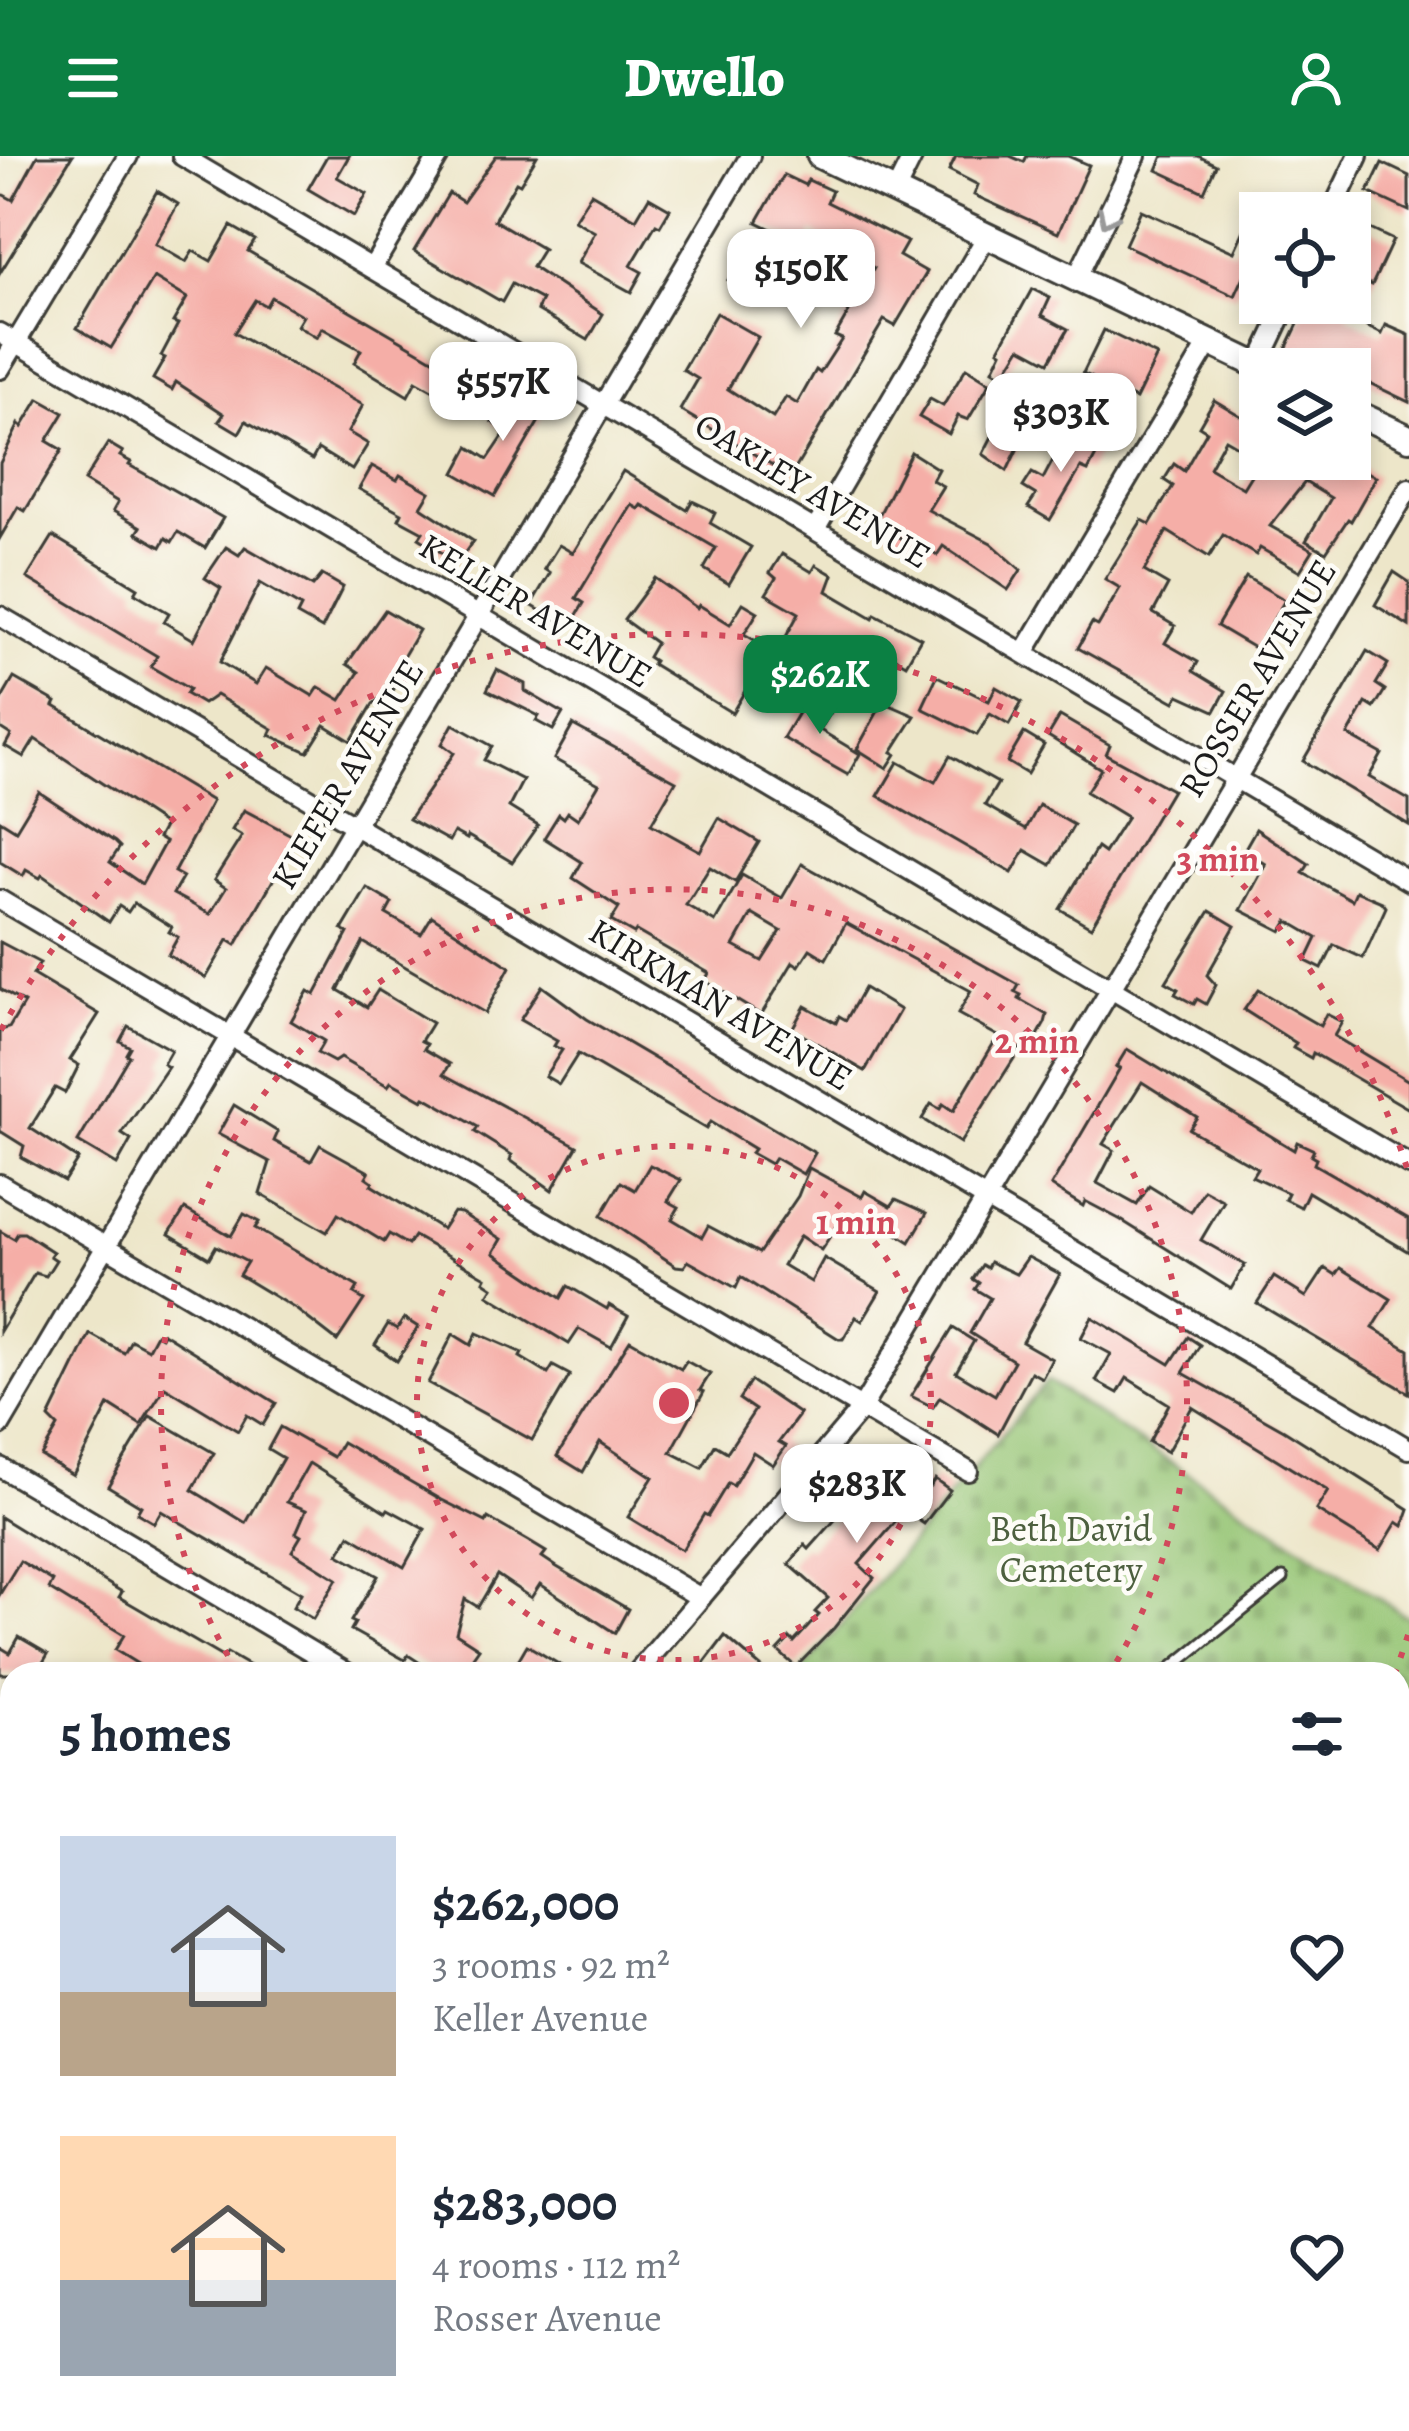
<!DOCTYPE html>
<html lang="en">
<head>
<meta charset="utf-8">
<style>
  :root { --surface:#fff; --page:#f2f2f3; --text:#1f2937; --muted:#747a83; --accent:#0b8043 }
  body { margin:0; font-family:Alegreya,serif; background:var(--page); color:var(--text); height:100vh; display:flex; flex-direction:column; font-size:45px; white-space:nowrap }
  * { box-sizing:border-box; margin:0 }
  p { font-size:39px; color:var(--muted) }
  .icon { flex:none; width:66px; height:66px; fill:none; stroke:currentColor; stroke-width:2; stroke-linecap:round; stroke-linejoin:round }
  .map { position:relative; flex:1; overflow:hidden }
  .details { position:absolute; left:0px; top:1506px; width:1410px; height:771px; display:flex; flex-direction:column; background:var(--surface); border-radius:36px 36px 0 0; box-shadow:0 6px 18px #0003 }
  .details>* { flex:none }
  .tools { position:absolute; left:1239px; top:36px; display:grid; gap:24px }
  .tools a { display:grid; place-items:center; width:132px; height:132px; border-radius:0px; background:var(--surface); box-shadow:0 6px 18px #0003; font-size:60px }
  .price { position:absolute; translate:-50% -102px; padding:0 27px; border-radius:24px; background:#fff; color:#222; font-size:39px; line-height:78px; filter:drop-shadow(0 3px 6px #0008) }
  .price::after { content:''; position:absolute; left:50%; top:72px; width:36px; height:27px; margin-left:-18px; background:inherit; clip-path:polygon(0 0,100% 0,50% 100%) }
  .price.selected { background:var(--accent); color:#fff }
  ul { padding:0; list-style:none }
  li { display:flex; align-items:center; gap:36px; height:300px; padding:0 60px }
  li span { display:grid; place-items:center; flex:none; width:336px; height:240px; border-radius:0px; color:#555 }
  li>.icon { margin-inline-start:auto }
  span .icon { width:144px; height:144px; fill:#fffc; stroke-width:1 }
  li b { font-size:51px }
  h2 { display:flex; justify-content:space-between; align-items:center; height:144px; padding:0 60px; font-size:51px }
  header { display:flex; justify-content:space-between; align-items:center; height:156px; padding:0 60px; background:var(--accent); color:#fff; font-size:54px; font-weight:800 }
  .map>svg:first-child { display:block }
  .cemetery { fill:url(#cemetery-stones); stroke:#597048; stroke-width:3 }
  .building { fill:#f5aea7; fill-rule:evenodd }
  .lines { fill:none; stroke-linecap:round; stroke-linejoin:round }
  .service-casing { stroke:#3b3a36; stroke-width:15 }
  .minor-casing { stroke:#3b3a36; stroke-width:24 }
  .secondary-casing { stroke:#3b3a36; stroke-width:30 }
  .service { stroke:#fff; stroke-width:9 }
  .minor { stroke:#fff; stroke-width:18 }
  .secondary { stroke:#fff; stroke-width:24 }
  .oneway { stroke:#999 }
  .ring { fill:none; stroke:#d1495b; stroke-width:6; stroke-dasharray:6 12 }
  .labels { text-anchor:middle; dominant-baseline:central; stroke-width:9; stroke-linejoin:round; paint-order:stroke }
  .street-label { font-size:36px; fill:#1c1c1c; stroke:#fdfcf7 }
  .park-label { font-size:36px; fill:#4d603f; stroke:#fdfcf7 }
  .centre { fill:#d1495b; stroke:#fdfcf7; stroke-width:6 }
  .ring-label { font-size:36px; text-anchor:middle; font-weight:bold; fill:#d1495b; stroke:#fdfcf7; stroke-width:9; stroke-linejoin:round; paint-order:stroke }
</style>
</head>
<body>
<header><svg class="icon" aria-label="menu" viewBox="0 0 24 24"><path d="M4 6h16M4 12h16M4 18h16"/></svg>Dwello<svg class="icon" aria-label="person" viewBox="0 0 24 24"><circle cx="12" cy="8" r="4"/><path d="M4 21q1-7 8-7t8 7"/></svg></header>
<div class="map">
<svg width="1409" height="2275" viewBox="0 0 1409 2275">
  <defs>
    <pattern id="cemetery-stones" width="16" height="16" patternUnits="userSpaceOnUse" patternTransform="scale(3)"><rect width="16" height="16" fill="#96c574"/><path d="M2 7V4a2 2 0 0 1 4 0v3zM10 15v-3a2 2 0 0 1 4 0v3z" fill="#81a964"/></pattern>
  </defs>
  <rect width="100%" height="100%" fill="#fdfcf7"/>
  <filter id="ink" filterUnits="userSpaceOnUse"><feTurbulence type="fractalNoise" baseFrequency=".00833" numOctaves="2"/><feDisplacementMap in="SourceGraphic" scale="24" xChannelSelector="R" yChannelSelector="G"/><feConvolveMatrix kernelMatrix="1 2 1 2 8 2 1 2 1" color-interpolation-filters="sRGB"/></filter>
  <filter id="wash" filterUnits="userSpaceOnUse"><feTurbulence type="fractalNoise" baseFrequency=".004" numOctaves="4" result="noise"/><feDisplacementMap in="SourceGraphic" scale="48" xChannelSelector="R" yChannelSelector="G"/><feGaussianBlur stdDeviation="2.7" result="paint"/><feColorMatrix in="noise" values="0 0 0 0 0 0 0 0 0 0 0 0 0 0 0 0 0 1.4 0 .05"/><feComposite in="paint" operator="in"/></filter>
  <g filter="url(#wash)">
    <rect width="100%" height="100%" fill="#ede6c9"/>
    <g class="cemetery">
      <path d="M1047 1225 1409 1462V1635L1398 1646V1518H800Z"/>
      <path d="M1398 1740 1409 1751V2275H144L152 2265H1398Z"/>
    </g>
    <g id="blocks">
      <g class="building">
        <path d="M37 0H72L0 117V37L13 44Z"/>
        <path d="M327 0H349L337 21 367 38 354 60 308 33Z"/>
        <path d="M496 0H537L520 28 516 26 494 64 543 93 532 111 603 158 588 184 537 154 542 144 512 128 502 146 414 95 449 37 463 46Z"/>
        <path d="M956 0H1010L1024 6 1027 0H1068L1089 9 1058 77 974 39 978 29 949 14Z"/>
        <path d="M1163 0H1198L1216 9 1204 36 1157 14Z"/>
        <path d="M1382 7 1409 20V55L1368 36Z"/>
        <path d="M784 19 805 29 808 24 832 35 827 46 907 86 899 100 927 116 895 170 884 164 791 320 680 254 698 223 683 214 716 157 758 181 728 233 773 262 786 241 797 248 816 214 820 217 842 183 835 180 874 112 813 76 806 90 757 66Z"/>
        <path d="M157 35 178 48 155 88 186 106 193 95 211 105 231 70 255 84 248 95 452 214 439 238 416 225 408 240 354 207 361 194 322 172 317 182 297 170 303 160 271 141 266 150 255 144 234 177 363 249 348 276 368 288 352 314 318 293 312 304 246 265 239 277 219 265 224 258 176 226 172 234 153 223 165 202 161 200 178 168 173 166 187 142 154 122 111 192 77 172Z"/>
        <path d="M591 37 636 63 649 41 670 53 660 70 656 68 631 110 642 116 631 136 578 107 595 76 574 64Z"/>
        <path d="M1260 39V86L1235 140 1125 89 1141 54 1234 96Z"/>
        <path d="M1368 72 1393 84 1372 129 1364 125 1347 161 1382 178 1386 169 1409 179V246L1361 223 1350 213 1319 202 1315 209 1285 195 1308 147H1350V111Z"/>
        <path d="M741 103 775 124 761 146 728 124Z"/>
        <path d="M1032 133 1050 142 1042 159 1068 173 1049 206 1021 191 1003 220 993 214 1002 195 999 193Z"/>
        <path d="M1104 174 1157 200 1136 243 1083 217Z"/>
        <path d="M966 212 990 227 968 264 958 260 949 278 919 261 930 243 943 250Z"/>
        <path d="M512 233 546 253 495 340 455 317 469 291 488 303 507 275 492 266Z"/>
        <path d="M39 243 64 257 47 285 62 294 25 355 18 351 0 382V307L19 268 22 271Z"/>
        <path d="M1214 244 1244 262 1246 258 1260 266V282L1251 298 1225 283 1209 312 1243 332 1261 303H1296L1306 310 1310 303H1334L1349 312 1352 307 1376 321 1351 365 1348 363 1326 396 1306 385 1331 342 1305 326 1270 370 1313 394 1300 415 1260 392 1256 399 1223 379 1209 401 1167 375 1144 415 1168 429 1153 457 1175 470 1165 487 1198 506 1193 515 1226 535 1215 555 1179 539 1175 546 1078 492 1092 467 1098 470 1120 432 1105 423 1142 364 1150 368 1173 330 1164 324 1174 308 1184 315 1207 275 1199 270Z"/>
        <path d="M1001 263 1026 275 1007 315 983 298Z"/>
        <path d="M1068 276 1100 292 1088 315 1081 312 1050 364 1028 351 1036 339 1023 331 1032 317 1043 323Z"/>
        <path d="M108 287 123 296 120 300 131 306 129 309 223 362 205 392 178 376 172 386 166 382 161 391 137 377 141 371 113 355 118 346 84 325Z"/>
        <path d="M911 296 938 313 932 324 943 330 928 354 991 387 1021 414 1008 434 943 390 937 399 910 381 908 386 875 367Z"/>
        <path d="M372 310 397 324 400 319 430 336 421 351 473 385 461 402 444 398 419 382 423 376 399 363 402 357 359 333Z"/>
        <path d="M623 315 687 354 692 345 707 352 715 357 710 367 751 391 729 428 704 413 716 392 642 349 639 353 632 349 576 442 584 447 569 472 531 449 550 417 544 413 559 389 573 397Z"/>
        <path d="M53 380 138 432 135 437 169 457 164 466 194 484 221 432 205 422 226 391 239 399 245 391 313 430 322 419 343 431 322 473 297 459 301 451 260 427 220 506 256 528 266 512 313 540 319 531 341 544 359 516 347 508 385 454 419 474 387 528 394 533 385 547 379 543 373 548 351 585 325 569 308 596 270 579 273 573 216 539 203 548 186 538 189 533 151 511 157 500 27 422Z"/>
        <path d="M782 398 812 416 816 409 833 419 827 435 873 462 875 458 921 482 906 508 889 498 865 541 842 527 852 508 821 490 791 545 753 521 732 557 652 508 654 505 648 501 656 487 624 464 655 422 697 452 699 449 730 468 743 447 758 456 744 478 777 497 799 457 766 438 776 422 770 417Z"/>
        <path d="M1394 416 1409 426V470L1375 449Z"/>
        <path d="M1246 421 1285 444 1256 493 1217 470Z"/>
        <path d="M1367 495 1388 508 1376 528 1385 534 1374 552 1366 547 1348 579 1382 598 1369 621 1409 644V669L1303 605Z"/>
        <path d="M497 514 525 528V535L563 557 553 574 536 565 539 560 487 534Z"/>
        <path d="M937 520 989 545 996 531 1022 546 1009 569 990 558 977 579 922 552Z"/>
        <path d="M14 522 56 546 54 550 212 645 174 716 183 721 173 738 210 758 226 732 214 724 242 680 232 674 244 654 297 682 236 789 228 784 206 822 168 799 178 781 169 776 172 771 134 747 128 756 119 750 109 766 42 719 40 722 26 714 23 720 0 706V664L16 674 39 636 115 686 120 691 110 706 142 728 165 686 158 682 165 669 35 583 24 601 5 590 11 579 0 572V546Z"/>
        <path d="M808 540 833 553 820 574 860 598 848 619 783 582Z"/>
        <path d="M883 546 915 560 892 596 896 598 887 612 857 593Z"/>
        <path d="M1060 560 1110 589 1106 598 1172 634 1091 771 1060 753 1097 692 1104 697 1127 661 1086 636 1101 613 1048 580Z"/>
        <path d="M453 568 492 590 484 604 523 624 509 651 538 669 512 706 468 680 467 683 454 676 449 685 409 663 454 597 442 588Z"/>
        <path d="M573 569 676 625 651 668 700 695 719 662 759 686 735 726 710 711 686 749 715 766 742 719 782 742 802 708 1019 829 1015 836 1021 839 1019 843 1047 859 1045 867 1036 883 1029 879 960 987 922 963 931 948 940 953 943 948 953 955 998 880 958 858 971 835 846 767 826 803 810 793 799 810 793 806 761 859 705 825 709 817 636 775 634 778 611 765 619 752 573 722 582 706 544 682 559 658 564 662 568 656 578 663 599 628 554 603ZM752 758 781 775 762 805 734 790Z"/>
        <path d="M1024 577 1044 589 1027 618 1007 606Z"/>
        <path d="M950 600 998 627 985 649 1026 673 1039 649 1074 669 1051 709 1025 694 1012 717 878 640 898 606 935 626Z"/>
        <path d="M1256 673 1309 708 1303 717 1352 744 1356 735 1382 746 1386 751 1363 802 1334 789 1322 813 1306 805 1317 782 1288 765 1282 775 1241 754 1266 708 1244 694Z"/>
        <path d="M367 732 392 747 386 758 421 778 432 760 510 811 485 857 363 786 338 834 367 851 378 834 432 867 421 885 427 888 424 893 450 908 444 918 577 990 552 1034 510 1004 512 999 475 976 478 971 425 941 423 944 391 926 388 930 340 902 334 906 317 897 324 885 291 865 308 835 315 839 348 777 342 774Z"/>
        <path d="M1210 755 1235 770 1207 819 1216 829 1206 848 1197 843 1194 848 1175 838 1178 833 1166 826Z"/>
        <path d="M0 786 40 807 33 819 99 858 70 904 79 909 65 937 55 932 30 972 78 1003 64 1025 21 1001 24 990 0 975V874L9 872 24 847 0 833Z"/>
        <path d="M542 830 587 863 815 997 803 1018 775 1002 771 1008 751 997 754 993 710 966 706 973 578 898 559 928 545 920 562 894 554 890 557 885 520 864Z"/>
        <path d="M864 832 900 854 865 915 792 873 805 850 836 867 839 860 846 864Z"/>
        <path d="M1258 834 1320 870 1326 858 1342 866 1334 880 1409 925V953L1313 897 1311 902 1293 892 1296 887 1244 854Z"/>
        <path d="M128 870 171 894 163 908 168 911 122 978 131 984 117 1009 78 986 129 900 126 898 130 891 120 885Z"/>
        <path d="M1127 893 1294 994 1297 986 1314 994 1311 1000 1316 1003 1314 1008 1409 1063V1096L1308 1036 1301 1051 1285 1043 1288 1037 1252 1020 1257 1012 1189 973 1197 961 1142 926 1103 988 1114 994 1097 1027 1137 1049 1149 1030 1191 1056 1204 1034 1224 1045 1201 1084 1245 1109 1231 1133 1121 1064 1085 1045 1083 1050 1051 1030 1120 912 1116 911Z"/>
        <path d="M234 949 278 976 274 985 311 1005 320 989 369 1016 366 1021 373 1026 371 1029 442 1073 453 1056 461 1057 502 1083 494 1097 561 1142 568 1130 607 1153 609 1149 628 1160 611 1191 579 1173 569 1188 488 1139 493 1131 484 1125 486 1121 414 1080 408 1089 389 1078 384 1086 338 1058 327 1076 260 1038 270 1006 218 978Z"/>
        <path d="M650 1009 681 1024 668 1045 679 1051 672 1063 702 1081 708 1070 759 1097 798 1040 809 1012 862 1041 865 1035 891 1050 896 1043 927 1057 910 1086 873 1063 871 1066 866 1063 862 1070 844 1059 821 1094 800 1080 783 1109 811 1126 824 1102 880 1135 862 1165 856 1161 843 1183H839L741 1121 736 1132 688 1105 684 1111 676 1110 601 1060 621 1026 635 1034Z"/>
        <path d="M185 1053 231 1080 244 1058 259 1066 255 1072 358 1131 354 1138 364 1144 337 1185 297 1154 239 1119 247 1106 216 1090 209 1102 169 1078Z"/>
        <path d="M0 1075 14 1083 18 1077H24L53 1096 50 1100 56 1104 46 1120 35 1117 0 1175Z"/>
        <path d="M1028 1101 1060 1118 1022 1186 1052 1203 1042 1222 1031 1216 998 1278 940 1241 933 1251 911 1240 953 1172 974 1185 956 1216 995 1239 1014 1205 970 1177 990 1142 975 1133 979 1127 973 1123 982 1109 987 1112 990 1106 1016 1118Z"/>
        <path d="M1325 1112 1336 1119 1341 1112 1391 1143 1373 1172 1409 1194V1237L1257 1147 1274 1121 1306 1141Z"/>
        <path d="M1092 1161 1170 1208 1188 1181 1200 1189 1183 1217 1284 1274 1409 1353 1403 1370 1397 1366 1380 1394 1316 1354 1328 1335 1192 1251 1167 1296 1149 1286 1169 1248 1127 1222 1118 1237 1096 1225 1111 1198 1081 1182Z"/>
        <path d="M404 1162 418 1171 397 1205 375 1189 388 1168 397 1173Z"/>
        <path d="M163 1177 276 1247 263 1269 247 1259 238 1275 165 1231 141 1269 109 1249 73 1319 41 1300 58 1271 49 1262 90 1178 124 1197 131 1184 148 1193 156 1178 161 1181Z"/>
        <path d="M477 1177 522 1197 520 1201 548 1218 553 1210 570 1219 532 1284 428 1227 453 1178 471 1189Z"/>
        <path d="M630 1184 681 1213 686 1205 710 1218 700 1234 704 1236 671 1296 702 1312 715 1289 727 1296 755 1254 739 1243 751 1225 800 1258 779 1286 786 1290 773 1309 753 1296 733 1330 728 1327 708 1360 704 1358 682 1394 628 1361 653 1321 600 1286 583 1316 557 1300Z"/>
        <path d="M150 1260 214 1297 192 1334 246 1367 283 1302 268 1293 280 1271 333 1301 342 1286 442 1344 486 1366 488 1362 528 1385 546 1396 542 1401 557 1411 628 1453 615 1477 540 1428 531 1442 497 1419 478 1451 465 1443 456 1477 479 1492 472 1502 499 1518H437L408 1499 405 1504 351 1474 355 1467 351 1465 378 1420 339 1398 350 1379 404 1411 425 1373 388 1353 386 1356 309 1307 287 1346 306 1354 296 1377 301 1380 292 1395 337 1423 313 1463 293 1451 301 1437 161 1355 154 1367 137 1357 141 1350 108 1330Z"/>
        <path d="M875 1298 930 1330 935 1323 950 1334 924 1368 905 1355 859 1408 874 1422 834 1472 796 1511 778 1495 790 1482 794 1486 819 1459 815 1456 828 1442 789 1408 805 1389 809 1393 869 1326 861 1322Z"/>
        <path d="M0 1361 122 1436 119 1441 224 1502 227 1497 263 1518H154L115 1494 124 1479 49 1433 53 1425 20 1405 0 1438Z"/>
        <path d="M725 1480 769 1518H696Z"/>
        <path d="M19 1481 48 1498 36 1518H0V1491L10 1497Z"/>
        <path d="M527 1489 575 1518H510Z"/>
      </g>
    </g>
  </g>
  <g filter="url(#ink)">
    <use href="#blocks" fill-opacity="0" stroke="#3b3a36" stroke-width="3"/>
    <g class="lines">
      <defs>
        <g id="service">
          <path d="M1164 1518 1283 1422"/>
          <path d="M1398 1780 1409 1794"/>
          <path d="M1398 1958 1409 1949"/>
          <path d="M233 2265 241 2275"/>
          <path d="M760 2265 768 2275"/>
          <path d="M1270 2265 1278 2275"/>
          <path d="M217 2275 230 2265"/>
          <path d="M614 2275 626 2265"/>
          <path d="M1002 2275 1014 2265"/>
          <path d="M1390 2275 1409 2259"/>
        </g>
        <g id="minor">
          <path d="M182 0 1409 725"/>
          <path d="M895 36 913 0"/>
          <path d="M1331 57 1358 0"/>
          <path d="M372 112 439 0"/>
          <path d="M1076 123 1136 0"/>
          <path d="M0 177 1409 1009"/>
          <path d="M1258 210 1288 147"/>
          <path d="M0 213 128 0"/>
          <path d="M815 374 987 80"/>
          <path d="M0 460 1409 1293"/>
          <path d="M1024 497 1209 187"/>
          <path d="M0 744 968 1315"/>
          <path d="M0 1028 701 1442"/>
          <path d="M0 1270 750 0"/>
          <path d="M0 1311 349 1518"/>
          <path d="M636 1518 861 1253 1409 332"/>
          <path d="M0 1596 12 1603"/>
          <path d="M0 1880 12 1887"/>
          <path d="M0 2162 12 2169"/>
          <path d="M0 2260 12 2246"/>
        </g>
        <g id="secondary">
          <path d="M820 0 1265 213"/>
          <path d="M1350 254 1409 282"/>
        </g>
      </defs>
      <use href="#service" class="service-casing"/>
      <use href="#minor" class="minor-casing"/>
      <use href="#secondary" class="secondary-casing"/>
      <use href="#service" class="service"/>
      <use href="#minor" class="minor"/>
      <use href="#secondary" class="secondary"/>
    </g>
    <defs><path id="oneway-chevron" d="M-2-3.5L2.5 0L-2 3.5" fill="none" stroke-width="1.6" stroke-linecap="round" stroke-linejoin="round" transform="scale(3)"/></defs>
    <use class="oneway" href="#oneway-chevron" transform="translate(1107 62) rotate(115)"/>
  </g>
  <g class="ring">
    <circle cx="674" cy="1247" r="257"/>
    <path d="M237 1515A513 513 0 1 1 1111 1515"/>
    <path d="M1408 1479A770 770 0 0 1 1395 1517M1 874A770 770 0 0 1 1408 1015"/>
  </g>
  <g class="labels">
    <g class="street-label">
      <text transform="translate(813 334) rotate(31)">OAKLEY AVENUE</text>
      <text transform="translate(536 454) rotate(31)">KELLER AVENUE</text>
      <text transform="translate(1257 522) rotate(-59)">ROSSER AVENUE</text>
      <text transform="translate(347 618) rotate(-59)">KIEFER AVENUE</text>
      <text transform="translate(721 848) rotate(31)">KIRKMAN AVENUE</text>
    </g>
    <g class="park-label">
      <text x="1071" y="1372">Beth David<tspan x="1071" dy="41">Cemetery</tspan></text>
    </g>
  </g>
  <circle cx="674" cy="1247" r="18" class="centre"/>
  <g class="ring-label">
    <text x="1218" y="715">3 min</text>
    <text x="1037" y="897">2 min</text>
    <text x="856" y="1078">1 min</text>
  </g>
</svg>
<div class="tools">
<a><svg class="icon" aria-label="locate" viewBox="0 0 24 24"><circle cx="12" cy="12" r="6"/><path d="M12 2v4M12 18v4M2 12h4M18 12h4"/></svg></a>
<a><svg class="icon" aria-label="layers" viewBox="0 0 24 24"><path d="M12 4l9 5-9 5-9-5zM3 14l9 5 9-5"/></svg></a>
</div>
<b class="price" style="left:801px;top:175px">$150K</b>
<b class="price" style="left:503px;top:288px">$557K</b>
<b class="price" style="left:1061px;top:319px">$303K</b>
<b class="price selected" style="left:820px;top:581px">$262K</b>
<b class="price" style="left:857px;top:1390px">$283K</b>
<section class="details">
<h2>5 homes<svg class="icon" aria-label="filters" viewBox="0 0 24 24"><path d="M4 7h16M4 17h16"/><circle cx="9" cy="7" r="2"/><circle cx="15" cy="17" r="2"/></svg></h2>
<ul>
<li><span style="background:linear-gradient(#c9d6e8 65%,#b9a48a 0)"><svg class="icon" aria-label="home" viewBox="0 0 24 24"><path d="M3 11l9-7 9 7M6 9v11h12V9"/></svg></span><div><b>$262,000</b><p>3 rooms · 92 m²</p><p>Keller Avenue</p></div><svg class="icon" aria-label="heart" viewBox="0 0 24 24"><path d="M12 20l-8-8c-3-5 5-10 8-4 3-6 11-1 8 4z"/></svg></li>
<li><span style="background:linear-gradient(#ffd9b3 60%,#9aa5b1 0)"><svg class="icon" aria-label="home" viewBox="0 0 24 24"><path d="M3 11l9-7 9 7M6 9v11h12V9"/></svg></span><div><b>$283,000</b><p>4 rooms · 112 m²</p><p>Rosser Avenue</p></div><svg class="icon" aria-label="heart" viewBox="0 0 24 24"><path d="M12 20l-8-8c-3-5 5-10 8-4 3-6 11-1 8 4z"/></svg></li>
</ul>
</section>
</div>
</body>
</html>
